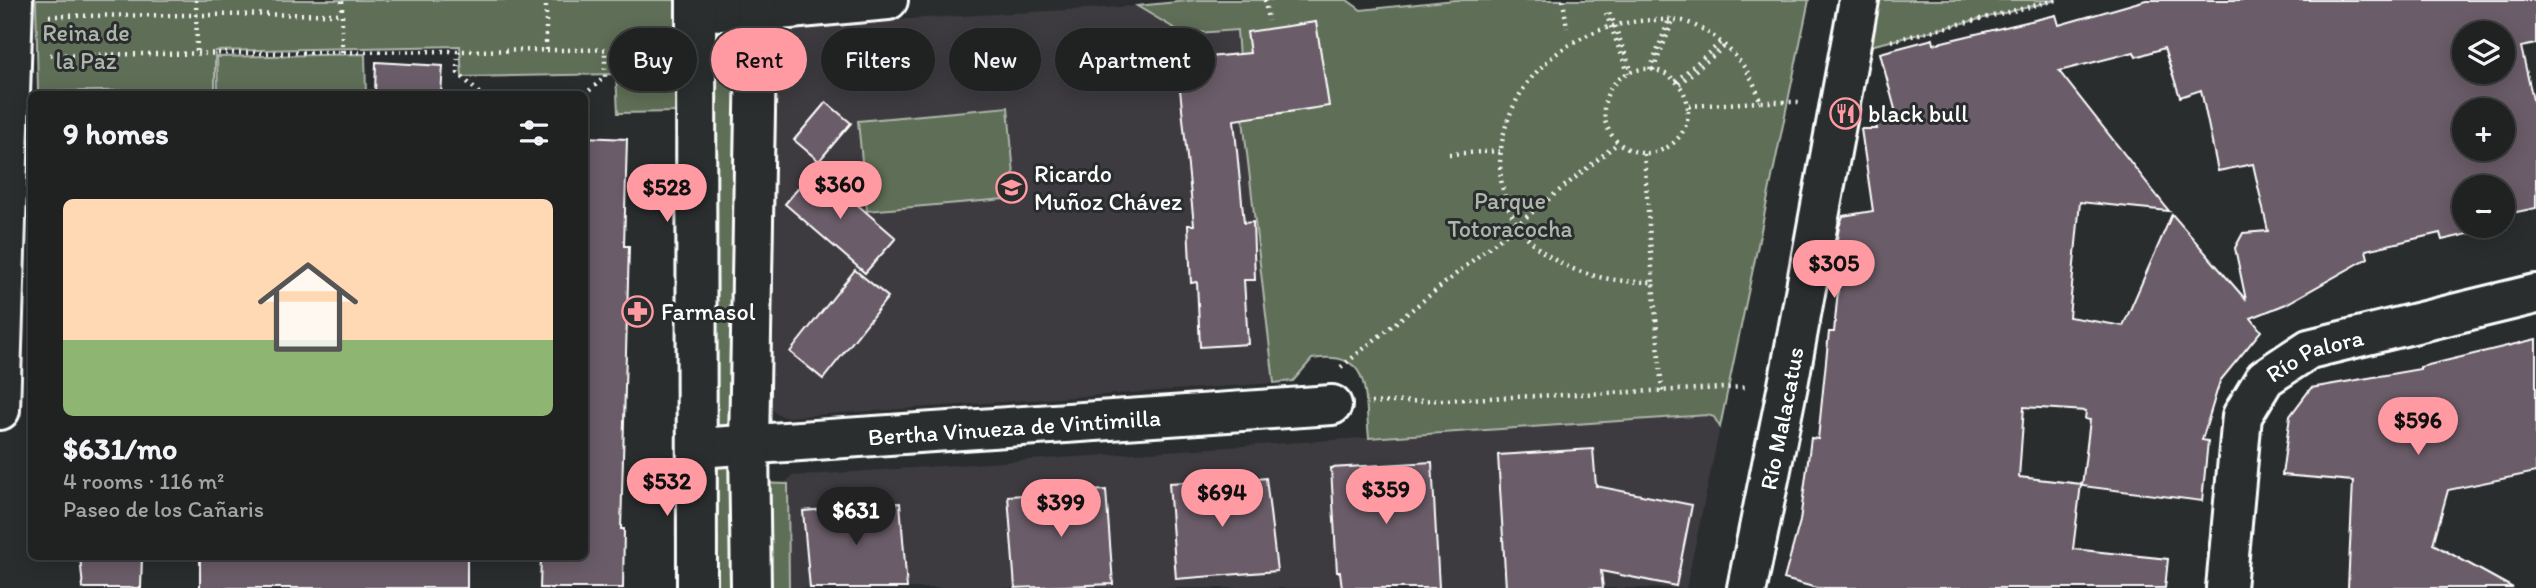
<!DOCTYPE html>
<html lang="en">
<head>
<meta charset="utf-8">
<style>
  :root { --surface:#202222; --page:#282a2a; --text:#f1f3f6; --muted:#a2a4a5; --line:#3d3f40; --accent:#ff9aa2 }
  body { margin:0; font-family:Itim,sans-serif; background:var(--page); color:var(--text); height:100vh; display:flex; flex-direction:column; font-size:26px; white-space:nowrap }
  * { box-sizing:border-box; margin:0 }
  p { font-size:23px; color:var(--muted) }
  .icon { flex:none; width:38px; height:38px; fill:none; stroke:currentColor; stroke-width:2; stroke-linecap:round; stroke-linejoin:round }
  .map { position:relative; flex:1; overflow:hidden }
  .panel { position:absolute; left:28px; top:91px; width:560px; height:469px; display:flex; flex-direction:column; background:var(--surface); border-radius:10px; box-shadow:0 4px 18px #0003,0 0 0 2px var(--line) }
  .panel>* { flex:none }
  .top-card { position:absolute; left:609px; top:28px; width:665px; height:63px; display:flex; gap:14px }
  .buttons { position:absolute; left:2452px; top:21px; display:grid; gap:14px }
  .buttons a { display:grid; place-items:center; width:63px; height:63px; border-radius:50%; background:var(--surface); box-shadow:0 4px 18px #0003,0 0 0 2px var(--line); font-size:35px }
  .price { position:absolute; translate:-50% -60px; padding:0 16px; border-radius:24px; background:var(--accent); color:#111; font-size:23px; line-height:46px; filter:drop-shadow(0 2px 4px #0008) }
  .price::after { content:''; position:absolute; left:50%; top:42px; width:21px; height:16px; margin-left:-10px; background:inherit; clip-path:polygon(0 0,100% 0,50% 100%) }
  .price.on { background:#222; color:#fff }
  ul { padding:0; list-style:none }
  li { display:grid; align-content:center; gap:14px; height:371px; padding:0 35px }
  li+li { border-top:2px solid var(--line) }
  li span { display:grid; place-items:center; height:217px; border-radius:10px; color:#555 }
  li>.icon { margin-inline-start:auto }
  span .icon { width:126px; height:126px; fill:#fffc; stroke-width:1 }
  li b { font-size:30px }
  h2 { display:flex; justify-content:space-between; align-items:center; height:84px; padding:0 35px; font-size:30px }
  .pill { padding:0 24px; border-radius:32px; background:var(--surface); box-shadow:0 4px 18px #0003,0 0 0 2px var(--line); font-size:24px; line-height:63px }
  .pill.on { background:var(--accent); color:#111 }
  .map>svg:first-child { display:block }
  .built { fill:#3d3b3f }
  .green { fill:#5e6e57; stroke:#aeb6ab; stroke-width:2 }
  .building { fill:#6a5b67; stroke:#fff; stroke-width:2; fill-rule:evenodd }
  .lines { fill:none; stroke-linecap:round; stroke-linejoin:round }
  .street-casing { stroke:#fff; stroke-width:44 }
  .secondary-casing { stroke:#fff; stroke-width:44 }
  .path { stroke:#fff; stroke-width:4.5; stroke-dasharray:2 5; stroke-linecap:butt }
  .street { stroke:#2a2d2e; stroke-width:38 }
  .secondary { stroke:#2a2d2e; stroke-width:38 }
  .labels { text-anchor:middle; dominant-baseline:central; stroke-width:6; stroke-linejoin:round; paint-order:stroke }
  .park-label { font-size:24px; fill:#aeb6ab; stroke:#2a2d2e }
  .poi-label { font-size:24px; fill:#fff; stroke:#2a2d2e; text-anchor:start }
  .street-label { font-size:24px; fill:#fff; stroke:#2a2d2e }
</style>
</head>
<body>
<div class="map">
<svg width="2536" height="588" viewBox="0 0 2536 588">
  <rect width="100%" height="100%" fill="#2a2d2e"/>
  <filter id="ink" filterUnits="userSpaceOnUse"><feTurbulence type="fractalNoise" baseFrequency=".0143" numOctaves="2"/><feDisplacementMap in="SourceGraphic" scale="14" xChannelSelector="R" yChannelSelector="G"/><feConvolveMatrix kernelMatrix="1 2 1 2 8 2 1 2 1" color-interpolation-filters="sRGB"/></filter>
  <g filter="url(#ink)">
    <g class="built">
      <path d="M1137 6 1184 34 1237 30 1244 128 1274 383 785 417 775 413 770 403V27Z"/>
      <path d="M1708 415 1714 417 1720 427 1686 588H783L782 486 792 476Z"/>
    </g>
    <g class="green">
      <path d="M36 0H675L678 112 618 113 616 74 462 77 460 46 215 51V89L38 92Z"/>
      <path d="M1197 0H1347L1361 10 1455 0H1809L1720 427 1714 417 1708 415 1369 438C1364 393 1373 349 1312 359L1293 381 1274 383 1244 128 1237 30 1184 34 1137 6Z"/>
      <path d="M1877 0H2057L1862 48Z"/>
      <path d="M751 16 743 439 701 441 702 17Z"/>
      <path d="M365 54 366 94H204L218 92 217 57Z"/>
      <path d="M1008 107 1016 198 867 211 858 121Z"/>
      <path d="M744 450 746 588H703L705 451Z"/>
      <path d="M756 483 788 484 789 588H757Z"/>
    </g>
    <g class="building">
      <path d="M2146 0H2536V44L2521 47 2536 113V208L2502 215V187H2464V226L2494 228 2442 240 2440 233 2366 250 2368 258 2286 304 2251 318 2261 331 2220 381 2202 440 2208 441 2202 501 2082 486 2090 420 2085 419 2086 411 2024 407 2019 477 2081 484 2073 549 2168 559 2165 588H1817L1784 579 1800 521 1811 438 1818 439 1829 332H1834L1842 247 1836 245 1839 227 1843 216 1873 211 1861 129H1877L1874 116 1896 113 1880 53 1933 39 1934 44 2056 15 2059 25ZM2464 33H2502V72H2464ZM2164 48 2180 97 2201 90 2218 171 2253 164 2268 231 2243 233 2235 248 2246 300 2172 214 2123 326 2069 317 2080 202 2169 211 2059 71 2134 52 2136 57ZM2464 110H2502V149H2464Z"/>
      <path d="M1316 22 1329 106 1234 120 1244 223 1253 222 1255 280H1244L1248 344 1200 347 1197 282 1191 283 1188 225H1194L1177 60 1250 53 1247 32Z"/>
      <path d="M376 62 443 66 441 94H375Z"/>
      <path d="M826 102 851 123 819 161 794 140Z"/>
      <path d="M584 137 627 139 624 246H629L621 529H624L623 588H540L541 556H584Z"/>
      <path d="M815 168 896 238 865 273 785 204Z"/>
      <path d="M855 270 888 297 823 379 790 352Z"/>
      <path d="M2536 339V472L2448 490 2433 544 2513 588H2348L2353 481 2282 475 2290 416 2311 388 2420 369V367Z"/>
      <path d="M1593 449 1596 486 1692 505 1676 586 1601 571 1603 588H1506L1498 455Z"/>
      <path d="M1432 462 1439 588H1342L1340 572H1337L1331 468Z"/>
      <path d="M1266 478 1277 571 1176 579 1169 483 1206 481V484Z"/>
      <path d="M1106 490 1113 584 1015 588 1008 496Z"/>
      <path d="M900 503 907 588H810L803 511Z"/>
      <path d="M80 556H142L141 588H83Z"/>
      <rect x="200" y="556" width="267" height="32"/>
    </g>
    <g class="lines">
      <defs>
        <g id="street">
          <path d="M696 10 757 12 888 0"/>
          <path d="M0 410 13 0"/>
          <path id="s1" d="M697 448 1332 405"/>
          <path id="s2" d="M1747 588 1788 385 1859 0"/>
          <path id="s3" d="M2226 588 2242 416 2265 378 2309 349 2536 294"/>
        </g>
        <g id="secondary">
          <path d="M696 0 697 588"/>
          <path d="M751 588 749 445 757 0"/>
        </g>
      </defs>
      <use href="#street" class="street-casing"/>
      <use href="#secondary" class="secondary-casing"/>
      <g class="path">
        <path d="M196 0 197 54"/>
        <path d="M1265 0 1268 21"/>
        <path d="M1563 0 1567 28"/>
        <path d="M1606 13 1628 73"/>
        <path d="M1610 13 1632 72"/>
        <path d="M49 16 342 14"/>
        <path d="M1891 41 2057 0"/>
        <path d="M546 50V0"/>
        <path d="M458 51V73L480 94"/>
        <path d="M342 52V0"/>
        <path d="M50 55 657 49"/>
        <circle cx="1646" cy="111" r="42"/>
        <path d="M1650 70 1670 17"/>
        <path d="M1653 70 1674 18"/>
        <path d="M1676 81 1720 43"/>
        <path d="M1679 84 1725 46"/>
        <path d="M584 95 605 77V49"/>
        <path d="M1689 106 1760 102"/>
        <path d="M1449 154 1500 151"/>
        <path d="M1644 154 1653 282"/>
        <path d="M1341 367 1618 143"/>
        <path d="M1662 391 1653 282C1420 286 1472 0 1683 21 1718 32 1752 66 1760 102H1800"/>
        <path d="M1371 403 1747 387"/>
      </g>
      <use href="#street" class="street"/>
      <use href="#secondary" class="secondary"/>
    </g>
  </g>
  <defs>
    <symbol id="restaurant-ring" viewBox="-11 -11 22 22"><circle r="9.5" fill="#2a2d2e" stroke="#ff9aa2" stroke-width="1.5"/><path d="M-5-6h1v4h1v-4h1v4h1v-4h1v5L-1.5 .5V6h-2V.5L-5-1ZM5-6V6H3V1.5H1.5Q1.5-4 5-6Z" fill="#ff9aa2"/></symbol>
    <symbol id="school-ring" viewBox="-11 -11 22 22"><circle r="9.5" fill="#2a2d2e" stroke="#ff9aa2" stroke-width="1.5"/><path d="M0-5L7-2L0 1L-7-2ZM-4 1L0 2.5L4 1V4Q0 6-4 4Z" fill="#ff9aa2"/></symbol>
    <symbol id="pharmacy-ring" viewBox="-11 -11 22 22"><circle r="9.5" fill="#2a2d2e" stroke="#ff9aa2" stroke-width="1.5"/><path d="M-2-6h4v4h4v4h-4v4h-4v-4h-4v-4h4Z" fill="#ff9aa2"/></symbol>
  </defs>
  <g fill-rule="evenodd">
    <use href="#restaurant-ring" x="1828" y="96" width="35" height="35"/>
    <use href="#school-ring" x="994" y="170" width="35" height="35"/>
    <use href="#pharmacy-ring" x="620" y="294" width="35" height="35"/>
  </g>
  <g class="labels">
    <g class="park-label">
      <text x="86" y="32">Reina de<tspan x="86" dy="28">la Paz</tspan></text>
      <text x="1510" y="200">Parque<tspan x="1510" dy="28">Totoracocha</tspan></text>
    </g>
    <g class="poi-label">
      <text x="1868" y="113">black bull</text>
      <text x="1034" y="173">Ricardo<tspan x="1034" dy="28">Muñoz Chávez</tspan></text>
      <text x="661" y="311">Farmasol</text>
    </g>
    <g class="street-label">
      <text stroke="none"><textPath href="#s3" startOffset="273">Río Palora</textPath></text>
      <text stroke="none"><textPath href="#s2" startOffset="173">Río Malacatus</textPath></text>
      <text stroke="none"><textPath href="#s1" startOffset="318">Bertha Vinueza de Vintimilla</textPath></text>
    </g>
  </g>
</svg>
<div class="buttons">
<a><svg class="icon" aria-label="layers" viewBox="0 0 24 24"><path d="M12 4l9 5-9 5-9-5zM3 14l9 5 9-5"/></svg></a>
<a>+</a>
<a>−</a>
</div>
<b class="price" style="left:840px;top:221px">$360</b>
<b class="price" style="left:667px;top:224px">$528</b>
<b class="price" style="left:1834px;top:300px">$305</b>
<b class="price" style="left:2418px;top:457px">$596</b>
<b class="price" style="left:667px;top:518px">$532</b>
<b class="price" style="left:1386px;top:526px">$359</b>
<b class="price" style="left:1222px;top:529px">$694</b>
<b class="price" style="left:1061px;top:539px">$399</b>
<b class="price on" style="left:856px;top:547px">$631</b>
<div class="top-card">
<a class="pill">Buy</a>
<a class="pill on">Rent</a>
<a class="pill">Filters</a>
<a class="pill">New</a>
<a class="pill">Apartment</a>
</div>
<section class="panel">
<h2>9 homes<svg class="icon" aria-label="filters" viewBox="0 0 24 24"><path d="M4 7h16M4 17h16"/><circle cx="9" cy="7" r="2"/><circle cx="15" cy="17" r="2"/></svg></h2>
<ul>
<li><span style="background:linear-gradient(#ffd9b3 65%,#8fb573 0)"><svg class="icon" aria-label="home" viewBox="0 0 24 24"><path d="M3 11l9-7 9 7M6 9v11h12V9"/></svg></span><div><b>$631/mo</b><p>4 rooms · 116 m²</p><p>Paseo de los Cañaris</p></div></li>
</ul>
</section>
</div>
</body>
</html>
